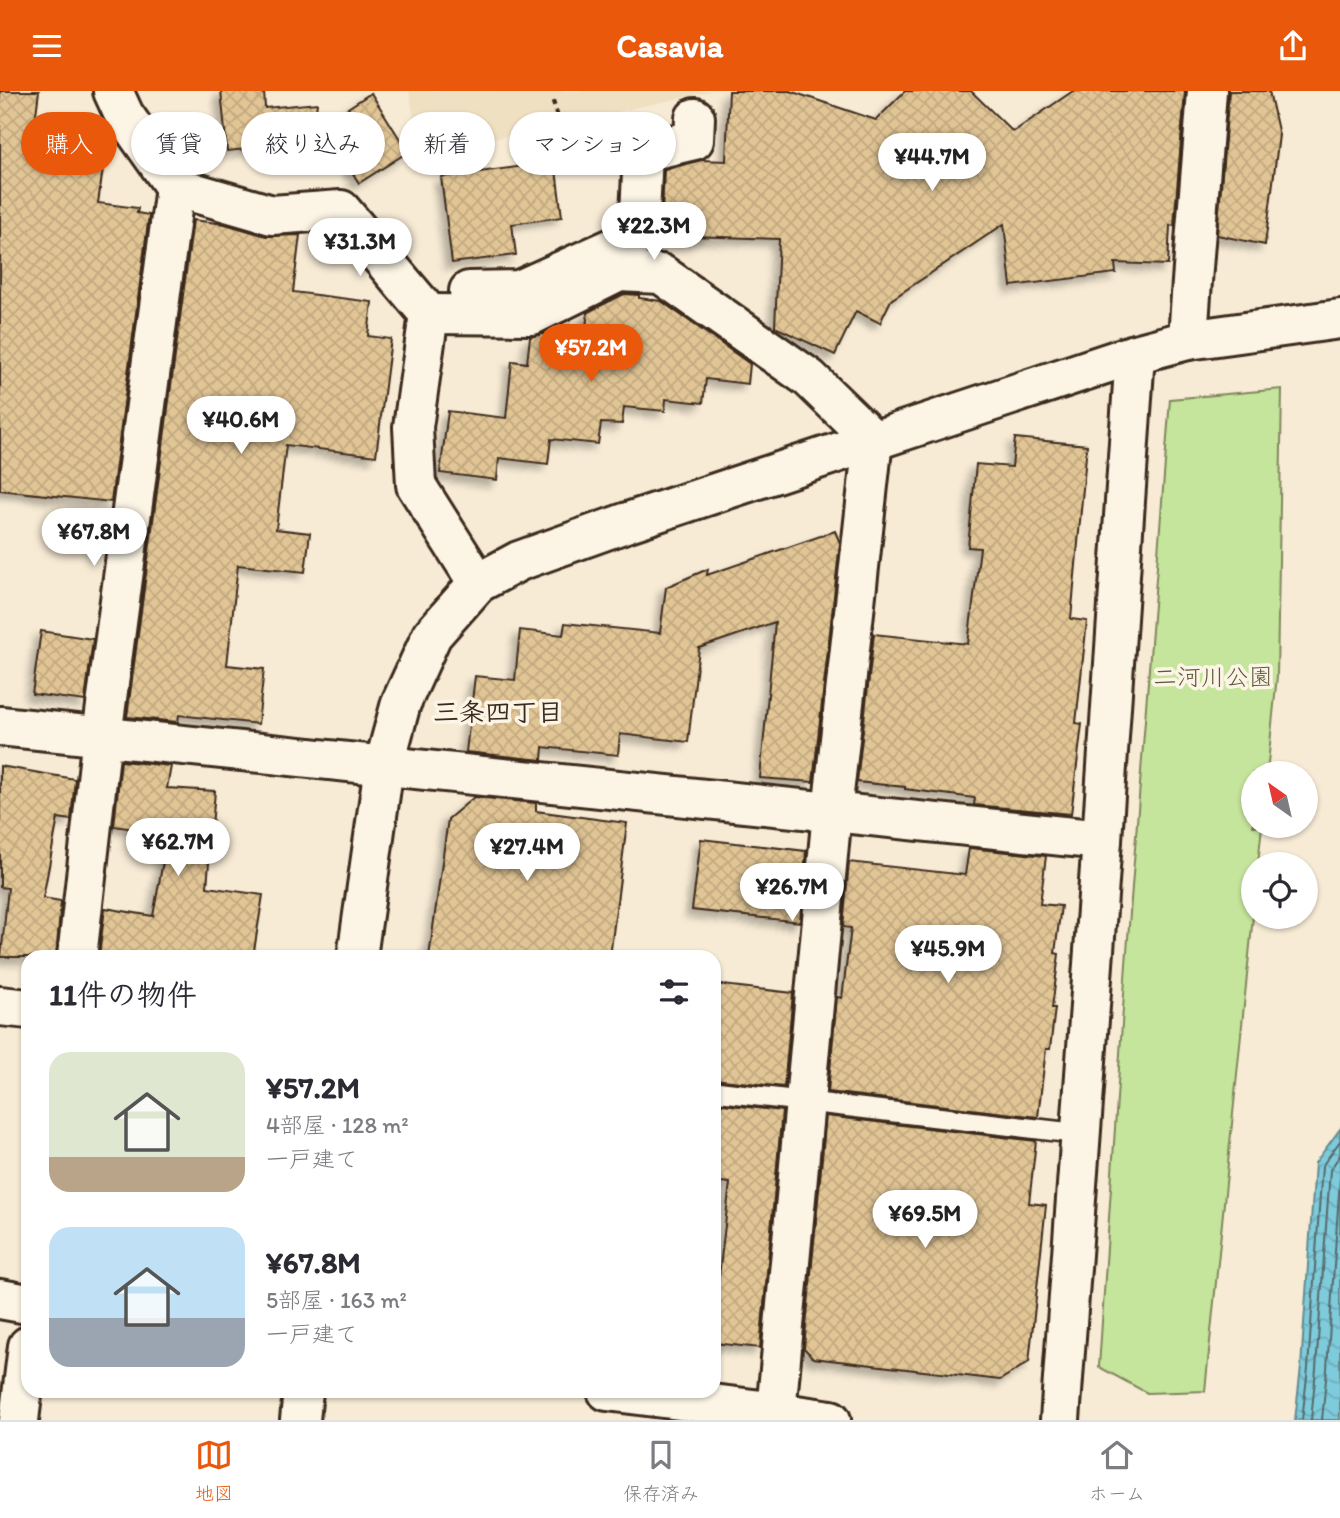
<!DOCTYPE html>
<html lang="ja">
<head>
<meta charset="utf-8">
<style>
  :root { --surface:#fff; --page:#f2f2f3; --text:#2b2b33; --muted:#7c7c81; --line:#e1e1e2; --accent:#ea580c }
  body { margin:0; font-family:Itim,"Klee One",sans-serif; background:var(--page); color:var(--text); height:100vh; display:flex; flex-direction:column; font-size:26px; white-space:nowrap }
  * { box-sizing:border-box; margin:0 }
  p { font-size:23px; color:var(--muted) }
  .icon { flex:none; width:38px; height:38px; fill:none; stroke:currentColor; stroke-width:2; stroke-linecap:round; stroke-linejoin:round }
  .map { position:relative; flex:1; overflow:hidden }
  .details { position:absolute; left:21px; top:859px; width:700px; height:448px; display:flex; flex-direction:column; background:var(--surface); border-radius:21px; box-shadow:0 2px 5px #0004 }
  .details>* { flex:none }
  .hud { position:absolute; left:21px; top:21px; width:700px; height:63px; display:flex; gap:14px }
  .needle { width:46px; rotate:326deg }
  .buttons { position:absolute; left:1241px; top:670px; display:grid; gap:14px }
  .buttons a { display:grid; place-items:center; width:77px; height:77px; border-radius:50%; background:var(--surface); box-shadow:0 2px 5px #0004; font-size:35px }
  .price { position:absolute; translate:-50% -60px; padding:0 16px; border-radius:24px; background:#fff; color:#222; font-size:23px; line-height:46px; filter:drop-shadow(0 2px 4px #0008) }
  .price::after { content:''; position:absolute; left:50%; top:42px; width:21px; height:16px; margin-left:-10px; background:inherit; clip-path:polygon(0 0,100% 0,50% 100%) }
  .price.on { background:var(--accent); color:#fff }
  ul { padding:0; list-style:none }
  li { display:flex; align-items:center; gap:21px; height:175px; padding:0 28px }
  li span { display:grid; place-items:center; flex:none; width:196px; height:140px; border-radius:21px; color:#555 }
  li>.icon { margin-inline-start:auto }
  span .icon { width:84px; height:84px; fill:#fffc; stroke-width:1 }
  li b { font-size:30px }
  h2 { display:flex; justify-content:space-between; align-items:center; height:84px; padding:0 28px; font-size:30px }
  .chip { padding:0 24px; border-radius:32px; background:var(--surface); box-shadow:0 2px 5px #0004; font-size:24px; line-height:63px }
  .chip.on { background:var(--accent); color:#fff }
  header { display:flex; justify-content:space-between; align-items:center; height:91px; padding:0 28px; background:var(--accent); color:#fff; font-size:32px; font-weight:800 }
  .dock { display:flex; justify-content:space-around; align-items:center; height:98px; border-top:2px solid var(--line); background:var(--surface); font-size:19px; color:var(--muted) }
  .dock a { display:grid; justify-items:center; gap:4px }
  .dock .on { color:var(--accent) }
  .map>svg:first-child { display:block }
  .built { fill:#f0e0c2 }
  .green { fill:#c5e49c; stroke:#80875d; stroke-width:2 }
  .water { fill:url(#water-waves); stroke:#638b90; stroke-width:2 }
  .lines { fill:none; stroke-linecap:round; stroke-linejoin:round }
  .shore { stroke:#566a6a; stroke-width:2 }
  .building { fill:url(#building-cross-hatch); stroke:#3b2a1e; stroke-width:2; filter:url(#shadow) }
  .lane-casing { stroke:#3b2a1e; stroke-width:24 }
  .street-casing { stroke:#3b2a1e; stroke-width:44 }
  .secondary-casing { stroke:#3b2a1e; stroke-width:44 }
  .path { stroke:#3b2a1e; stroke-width:4.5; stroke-dasharray:5 5; stroke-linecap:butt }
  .lane { stroke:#fcf5e5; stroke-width:19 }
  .street { stroke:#fcf5e5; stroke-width:38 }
  .secondary { stroke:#fcf5e5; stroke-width:38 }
  .labels { text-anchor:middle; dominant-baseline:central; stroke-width:7; stroke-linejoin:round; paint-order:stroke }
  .park-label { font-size:24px; fill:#5e583e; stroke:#fcf5e5 }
  .neighbourhood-label { font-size:26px; font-weight:bold; fill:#3b2a1e; stroke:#fcf5e5 }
</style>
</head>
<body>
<header><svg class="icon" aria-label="menu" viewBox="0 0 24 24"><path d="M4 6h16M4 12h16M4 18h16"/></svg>Casavia<svg class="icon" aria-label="share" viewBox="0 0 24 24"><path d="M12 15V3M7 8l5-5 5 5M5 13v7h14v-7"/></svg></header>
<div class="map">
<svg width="1340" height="1329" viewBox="0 0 1340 1329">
  <defs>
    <pattern id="water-waves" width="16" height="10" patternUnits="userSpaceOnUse" patternTransform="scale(1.75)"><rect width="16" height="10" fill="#7ecbdc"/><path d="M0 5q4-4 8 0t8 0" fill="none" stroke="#6eaebc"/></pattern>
    <pattern id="building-cross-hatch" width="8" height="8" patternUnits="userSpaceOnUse" patternTransform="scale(1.75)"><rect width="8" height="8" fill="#e1c595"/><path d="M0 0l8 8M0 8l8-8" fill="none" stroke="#c2a980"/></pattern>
    <filter id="shadow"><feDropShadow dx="-6" dy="6" stdDeviation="3.5" flood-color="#0004"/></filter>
  </defs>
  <rect width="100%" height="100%" fill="#f7ebd5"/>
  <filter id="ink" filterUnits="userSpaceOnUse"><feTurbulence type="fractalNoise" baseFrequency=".0143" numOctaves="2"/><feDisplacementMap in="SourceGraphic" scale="14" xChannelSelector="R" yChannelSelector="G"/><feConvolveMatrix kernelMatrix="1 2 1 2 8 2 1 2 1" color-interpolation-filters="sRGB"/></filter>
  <g filter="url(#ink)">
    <path class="built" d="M409 0H713L420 64Z"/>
    <path class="green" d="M1282 298 1277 585 1267 682H1253V735H1262L1258 773 1253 774V825L1205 1300 1147 1302 1099 1276 1126 873 1170 308Z"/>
    <path class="water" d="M1340 1038V1329H1295L1301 1276 1315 1072Z"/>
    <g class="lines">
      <g class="shore">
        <path d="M1302 1329 1308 1277 1322 1075 1340 1050"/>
        <path d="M1311 1329 1316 1278 1330 1079 1340 1064"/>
        <path d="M1322 1329 1327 1278 1340 1087"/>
      </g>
    </g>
    <g class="building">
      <path d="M0 0H39L31 63 104 71 98 112 138 117 137 122 149 124 111 411 0 399Z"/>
      <path d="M221 0H264L265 17 317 12 312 52 227 60Z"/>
      <path d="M729 0H790L876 29 905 0H971L1013 41 1073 0H1185L1174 135 1170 134 1168 174 1115 172 1116 182 1011 195 1004 133 891 209 880 232 856 220 835 264 775 236 779 148 661 144 664 79 701 69 726 70Z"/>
      <path d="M1229 0H1269L1279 44 1265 154 1217 144Z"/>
      <path d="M371 2 408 61 359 92 322 34Z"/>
      <path d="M555 71 562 126 512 133 516 164 452 172 441 86Z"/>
      <path d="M193 129 225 133 266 145 300 144 293 201 372 211 368 245 391 248 376 365 286 354 276 438 310 442 305 481 238 474 227 574 264 578 258 633 179 624 178 631 127 626Z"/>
      <path d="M624 203 639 204V207L661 210 750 273 748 293 706 288 703 312 666 308 665 320 624 316 622 333 601 332 598 353 551 348 548 373 499 367 497 389 440 382 448 320 506 327 512 270 527 272 530 246 543 243 567 246 568 234 586 236 588 221Z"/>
      <path d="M1015 347 1087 354 1071 528 1087 530 1076 632 1082 633 1071 723 974 714 975 707 905 698V696L857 691 874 543 968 553 980 457 968 456 976 373 1012 376Z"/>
      <path d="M835 440 840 452 813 691 760 687 775 531 699 557 688 651 620 643 618 664 543 656 542 669 466 661 475 585 515 589 520 539 563 544 565 532 660 542 666 496 708 478 707 484Z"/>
      <path d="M41 540 93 548 85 610 32 603Z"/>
      <path d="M121 670 171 675 167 697 215 700 207 796 263 804 253 866H99L105 817 153 825 168 743 114 735Z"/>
      <path d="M0 675 75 688 71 729 58 727 43 807 61 810 56 866H1L8 797 0 796Z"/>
      <path d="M474 706 536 712V720L627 732 610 866H429L448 728Z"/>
      <path d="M701 748 806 760 800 831 692 819Z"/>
      <path d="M969 757 1046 765 1040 813 1061 815 1055 862 1059 863 1052 917H1055L1050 958H1046L1038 1026 828 1001 837 906 842 907 851 837 843 836 849 771 965 784Z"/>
      <path d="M714 893 793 902 784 996 714 988Z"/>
      <path d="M714 1012 782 1020 760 1257 714 1252V1227L730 1092 714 1090Z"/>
      <path d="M826 1025 1036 1050 1029 1112 1046 1114 1029 1271 1000 1289 813 1267 804 1257Z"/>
    </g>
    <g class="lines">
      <defs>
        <path id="lane" d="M714 1000 1081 1043"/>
        <g id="street">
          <path d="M113 0 124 24 175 96 272 124 341 119 429 223 413 336 416 394 478 492"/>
          <path d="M469 200 519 199 639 145 643 61 694 49 695 27"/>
          <path d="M429 223 532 224 619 181 661 183 809 287 873 349 832 721 776 1321"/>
          <path d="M1188 249C1193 166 1201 83 1207 0"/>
          <path d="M0 635 1102 749"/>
          <path d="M77 866 102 645 175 96"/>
          <path d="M0 915 28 918"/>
          <path d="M0 1208 28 1213"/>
          <path d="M19 1329 28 1255"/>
        </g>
        <g id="secondary">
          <path d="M357 866 384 675 401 612 432 544 478 492 519 470 628 431 1135 263 1188 249 1340 228"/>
          <path d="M607 1300 776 1321 831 1329"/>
          <path d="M300 1329 303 1300"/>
          <path d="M1060 1329 1102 749 1135 263"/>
        </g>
      </defs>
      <use href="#lane" class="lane-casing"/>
      <use href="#street" class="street-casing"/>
      <use href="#secondary" class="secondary-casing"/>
      <path class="path" d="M553 10 562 41 613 36"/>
      <use href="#lane" class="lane"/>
      <use href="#street" class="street"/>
      <use href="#secondary" class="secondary"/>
    </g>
  </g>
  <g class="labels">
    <g class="park-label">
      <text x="1213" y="585">二河川公園</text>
    </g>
    <g class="neighbourhood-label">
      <text x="498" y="621">三条四丁目</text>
    </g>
  </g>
</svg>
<div class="buttons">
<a><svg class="needle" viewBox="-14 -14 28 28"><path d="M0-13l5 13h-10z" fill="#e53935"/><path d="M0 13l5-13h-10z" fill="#7c7c81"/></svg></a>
<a><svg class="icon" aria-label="locate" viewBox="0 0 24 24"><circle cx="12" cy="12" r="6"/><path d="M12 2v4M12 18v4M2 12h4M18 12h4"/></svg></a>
</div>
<b class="price" style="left:932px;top:102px">¥44.7M</b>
<b class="price" style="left:654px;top:171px">¥22.3M</b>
<b class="price" style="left:360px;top:187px">¥31.3M</b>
<b class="price on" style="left:591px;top:293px">¥57.2M</b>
<b class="price" style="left:241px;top:365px">¥40.6M</b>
<b class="price" style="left:94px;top:477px">¥67.8M</b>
<b class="price" style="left:178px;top:787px">¥62.7M</b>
<b class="price" style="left:527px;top:792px">¥27.4M</b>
<b class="price" style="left:792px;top:832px">¥26.7M</b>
<b class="price" style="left:948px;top:894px">¥45.9M</b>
<b class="price" style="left:925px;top:1159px">¥69.5M</b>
<div class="hud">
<a class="chip on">購入</a>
<a class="chip">賃貸</a>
<a class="chip">絞り込み</a>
<a class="chip">新着</a>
<a class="chip">マンション</a>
</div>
<section class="details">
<h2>11件の物件<svg class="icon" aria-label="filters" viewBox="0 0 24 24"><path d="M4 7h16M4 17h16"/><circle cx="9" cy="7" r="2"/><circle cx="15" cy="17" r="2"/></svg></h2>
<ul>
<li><span style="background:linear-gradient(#dfe7d0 75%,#b9a48a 0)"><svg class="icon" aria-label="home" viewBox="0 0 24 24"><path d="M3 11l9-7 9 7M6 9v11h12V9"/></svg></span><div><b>¥57.2M</b><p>4部屋 · 128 m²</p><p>一戸建て</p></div></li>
<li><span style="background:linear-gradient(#bfe0f5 65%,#9aa5b1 0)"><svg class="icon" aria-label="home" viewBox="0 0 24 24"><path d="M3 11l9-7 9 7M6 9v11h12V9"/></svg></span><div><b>¥67.8M</b><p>5部屋 · 163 m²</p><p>一戸建て</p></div></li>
</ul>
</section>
</div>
<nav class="dock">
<a class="on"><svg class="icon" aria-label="map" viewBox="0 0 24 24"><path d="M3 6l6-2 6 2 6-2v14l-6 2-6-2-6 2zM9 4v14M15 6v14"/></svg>地図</a>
<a><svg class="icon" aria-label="saved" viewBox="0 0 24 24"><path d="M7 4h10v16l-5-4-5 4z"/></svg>保存済み</a>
<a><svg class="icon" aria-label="home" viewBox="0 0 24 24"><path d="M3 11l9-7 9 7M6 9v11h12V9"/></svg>ホーム</a>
</nav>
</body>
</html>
